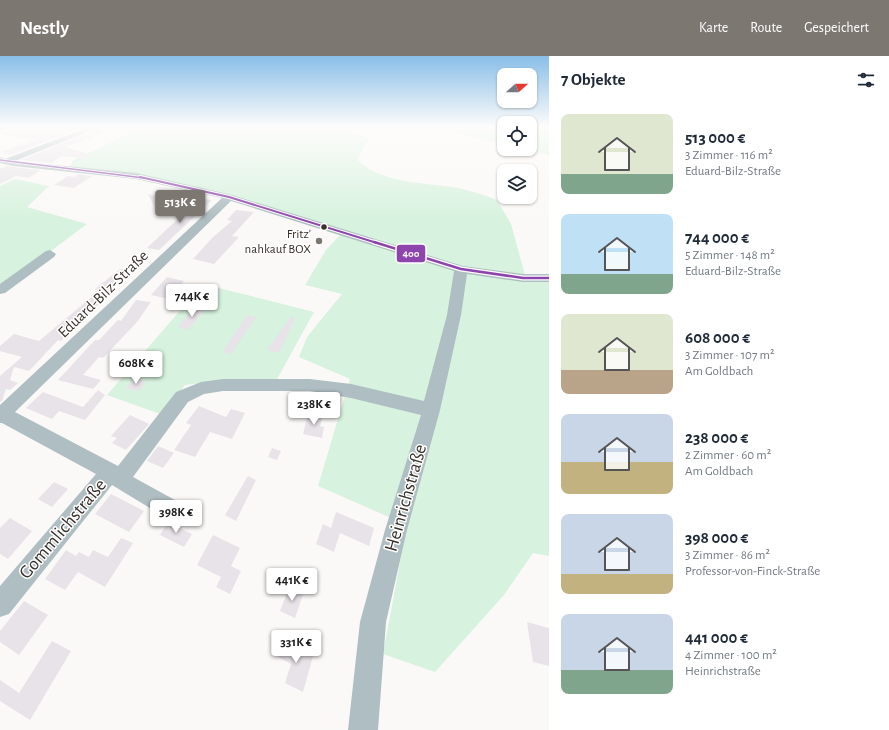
<!DOCTYPE html>
<html lang="de">
<head>
<meta charset="utf-8">
<style>
  :root { --surface:#fff; --page:#f6f6f7; --text:#1f2937; --muted:#747a83; --accent:#7d7772 }
  body { margin:0; font-family:"Alegreya Sans",sans-serif; background:var(--page); color:var(--text); height:100vh; display:flex; flex-direction:column; font-size:15px; white-space:nowrap }
  * { box-sizing:border-box; margin:0 }
  p { font-size:13px; color:var(--muted) }
  .icon { flex:none; width:22px; height:22px; fill:none; stroke:currentColor; stroke-width:2; stroke-linecap:round; stroke-linejoin:round }
  .map { position:relative; flex:1; overflow:hidden }
  .details { display:flex; flex-direction:column; background:var(--surface); width:340px }
  .details>* { flex:none }
  .needle { width:26px; rotate:69deg }
  .fabs { position:absolute; left:497px; top:12px; display:grid; gap:8px }
  .fabs a { display:grid; place-items:center; width:40px; height:40px; border-radius:8px; background:var(--surface); box-shadow:0 1px 3px #0004; font-size:20px }
  .price { position:absolute; translate:-50% -34px; padding:0 9px; border-radius:4px; background:#fff; color:#222; font-size:13px; line-height:26px; filter:drop-shadow(0 1px 2px #0008) }
  .price::after { content:''; position:absolute; left:50%; top:24px; width:12px; height:9px; margin-left:-6px; background:inherit; clip-path:polygon(0 0,100% 0,50% 100%) }
  .price.on { background:var(--accent); color:#fff }
  ul { padding:0; list-style:none }
  li { display:flex; align-items:center; gap:12px; height:100px; padding:0 12px }
  li span { display:grid; place-items:center; flex:none; width:112px; height:80px; border-radius:8px; color:#555 }
  li>.icon { margin-inline-start:auto }
  span .icon { width:48px; height:48px; fill:#fffc; stroke-width:1 }
  li b { font-size:17px }
  h2 { display:flex; justify-content:space-between; align-items:center; height:48px; padding:0 12px; font-size:17px }
  header { display:flex; align-items:center; gap:24px; box-sizing:border-box; height:56px; padding:0 20px; background:var(--accent); color:#fff }
  header strong { font-size:19px }
  nav { display:flex; gap:22px; margin-inline-start:auto; font-size:14px }
  main { display:flex; flex:1; min-height:0 }
  .map>svg:first-child { display:block }
  .green { fill:#d7f2de }
  .building { fill:#e8e3e8 }
  .lines { fill:none; stroke-linecap:round; stroke-linejoin:round }
  .minor { fill:#afbec2; fill-rule:evenodd }
  .bus-1-far2-casing { stroke:#fff; stroke-width:3 }
  .bus-1-far1-casing { stroke:#fff; stroke-width:4 }
  .bus-1-casing { stroke:#fff; stroke-width:5 }
  .bus-1-far2 { stroke:#8e44ad; stroke-width:1.5 }
  .bus-1-far1 { stroke:#8e44ad; stroke-width:2 }
  .bus-1 { stroke:#8e44ad; stroke-width:2.5 }
  .bus-dot { fill:#39312a; stroke:#fff; stroke-width:1.5 }
  .poi-dot { fill:#7d7772; stroke:#fff; stroke-width:1.5 }
  .labels { text-anchor:middle; dominant-baseline:central; stroke-width:3; stroke-linejoin:round; paint-order:stroke }
  .far-poi-label { font-size:13px; fill:#39312a; stroke:#fff; text-anchor:end }
  .street-label { font-size:16px; fill:#39312a; stroke:#fff }
  .near-street-label { font-size:19px; fill:#39312a; stroke:#fff }
  .line-badge { stroke:#fff; stroke-width:1.5 }
  .badge-label { font-size:11px; text-anchor:middle; font-weight:bold; fill:#fff }
</style>
</head>
<body>
<header>
<strong>Nestly</strong>
<nav><a>Karte</a><a>Route</a><a>Gespeichert</a></nav>
</header>
<main>
<div class="map">
<svg width="549" height="674" viewBox="0 0 549 674">
  <rect width="100%" height="100%" fill="#fbf9f7"/>
  <g class="green">
    <path d="M146 70H324L369 82 357 103C378 127 429 127 459 132 472 135 484 139 497 144L511 168 525 219 460 210 234 141 70 111 73 104Z"/>
    <path d="M431 70H504V89Z"/>
    <path d="M530 70H549V99L521 93H530Z"/>
    <path d="M15 123 49 130 27 151 87 168 0 233V130Z"/>
    <path d="M340 179 465 216 549 224V500L533 497 504 539 435 616 383 598 407 469 318 430 350 323 299 301 307 281 342 238 305 229 326 194Z"/>
    <path d="M203 228 314 256 276 325 233 323 185 329 163 359 107 339Z"/>
  </g>
  <g class="building">
    <path d="M20 70H84L86 71 10 99 0 96 37 84 1 78Z"/>
    <path d="M98 73 108 75 66 91 89 98 88 103 62 100 51 107 21 104Z"/>
    <path d="M7 110 13 111 40 114 29 122 16 120 0 128V113Z"/>
    <path d="M78 118 92 120 74 132 54 129 68 120 75 121Z"/>
    <path d="M148 138 156 140 172 139 155 152Z"/>
    <path d="M200 142 212 144 159 194 147 192Z"/>
    <path d="M236 154 254 156 232 180 239 181 214 208 193 203 213 181 232 165 227 164Z"/>
    <path d="M120 213 131 216 109 234 115 236 102 245 61 285 58 284 29 315 14 311 10 324 18 327 10 334 6 333 2 345 0 346V320L22 301 0 295V290L14 278 39 285 100 234 95 233Z"/>
    <path d="M167 221 184 225 169 243 151 239Z"/>
    <path d="M136 244 151 246 137 266 103 302 99 301 83 319 101 324 93 333 58 324 95 284H99L118 264 121 265Z"/>
    <path d="M196 249 206 252 188 274 178 271Z"/>
    <path d="M247 259 256 261 230 299 223 295Z"/>
    <path d="M291 260 295 262 279 297 267 294Z"/>
    <path d="M134 322 146 325 139 335 126 332Z"/>
    <path d="M98 334 105 339 85 364 59 355 52 363 26 352 43 336 83 351Z"/>
    <path d="M199 350 226 361 231 353 245 357 232 383 210 376 195 401 174 394 191 369 186 367Z"/>
    <path d="M308 357 323 360 320 370 324 371 322 382 303 378Z"/>
    <path d="M130 359 149 368 126 394 112 387 117 382 111 380Z"/>
    <path d="M158 390 174 397 163 412 147 405Z"/>
    <path d="M272 392 281 395 277 404 268 401Z"/>
    <path d="M248 420 256 424 236 465 225 459Z"/>
    <path d="M54 426 68 433 52 451 38 443Z"/>
    <path d="M111 438 144 455 129 476 95 458Z"/>
    <path d="M336 456 374 472 369 490 340 477 334 496 316 488 323 468 331 472Z"/>
    <path d="M10 462 32 475 8 503 0 498V472Z"/>
    <path d="M168 466 192 478 184 491 160 479Z"/>
    <path d="M213 479 240 492 231 510 241 515 230 538 216 531 221 521 197 509Z"/>
    <path d="M121 482 133 487 105 531 78 516 65 534 45 523 66 494 76 500 79 496 89 501 93 494 108 501Z"/>
    <path d="M290 529 304 536 295 562 280 555Z"/>
    <path d="M24 545 48 559 19 599 0 586V575Z"/>
    <path d="M527 566 549 572V610L533 606Z"/>
    <path d="M284 582 314 597 303 636 285 627 291 608 278 601Z"/>
    <path d="M52 585 71 595 30 664 0 645V624L19 637Z"/>
  </g>
  <g class="lines">
    <g class="minor">
      <path d="M12 70V72L0 75V71Z"/>
      <path d="M92 70H102L15 105 136 117 232 139 463 210 523 218H549V226H523L467 218 461 259 440 354 407 474 386 566 378 674H348L360 566 385 474 421 359 351 342 310 335H223L204 338 188 346 133 421 184 449 187 456 184 463 176 466 168 463 112 429 9 558 0 561V530L96 418 2 367H0V349L222 142 136 123 13 110 0 107V101L5 103ZM231 145 454 215 447 259 424 345 351 328 310 323H223L201 326 176 336 118 410 15 356Z"/>
      <path d="M50 194 56 198 54 201 5 237 0 238V228L46 195Z"/>
    </g>
    <defs>
      <path id="bus-1-far2" d="M0 104 144 122"/>
      <path id="bus-1-far1" d="M140 121 229 141 377 187"/>
      <path id="bus-1" d="M374 186 461 213 523 222H549"/>
    </defs>
    <use href="#bus-1-far2" class="bus-1-far2-casing"/>
    <use href="#bus-1-far1" class="bus-1-far1-casing"/>
    <use href="#bus-1" class="bus-1-casing"/>
    <use href="#bus-1-far2" class="bus-1-far2"/>
    <use href="#bus-1-far1" class="bus-1-far1"/>
    <use href="#bus-1" class="bus-1"/>
  </g>
  <linearGradient id="sky" x2="0" y2="1"><stop stop-color="#89bee8"/><stop offset="0.43" stop-color="#fdfcfb"/><stop offset="1" stop-color="#fdfcfb" stop-opacity="0"/></linearGradient>
  <rect width="549" height="164" fill="url(#sky)"/>
  <circle class="bus-dot" cx="324" cy="171" r="3.5"/>
  <circle class="poi-dot" cx="319" cy="185" r="4"/>
  <g class="labels">
    <g class="far-poi-label">
      <text x="311" y="178">Fritz'<tspan x="311" dy="15">nahkauf BOX</tspan></text>
    </g>
    <g class="street-label">
      <text transform="translate(103 238) rotate(-44)">Eduard-Bilz-Straße</text>
    </g>
    <g class="near-street-label">
      <text transform="translate(406 442) rotate(-74)">Heinrichstraße</text>
      <text transform="translate(63 473) rotate(-50)">Gommlichstraße</text>
    </g>
  </g>
  <rect class="line-badge" x="396" y="188" width="30" height="19" rx="4" fill="#8e44ad"/>
  <g class="badge-label">
    <text x="411" y="201">400</text>
  </g>
</svg>
<div class="fabs">
<a><svg class="needle" viewBox="-14 -14 28 28"><path d="M0-13l5 13h-10z" fill="#e53935"/><path d="M0 13l5-13h-10z" fill="#747a83"/></svg></a>
<a><svg class="icon" aria-label="locate" viewBox="0 0 24 24"><circle cx="12" cy="12" r="6"/><path d="M12 2v4M12 18v4M2 12h4M18 12h4"/></svg></a>
<a><svg class="icon" aria-label="layers" viewBox="0 0 24 24"><path d="M12 4l9 5-9 5-9-5zM3 14l9 5 9-5"/></svg></a>
</div>
<b class="price on" style="left:180px;top:168px">513K €</b>
<b class="price" style="left:192px;top:262px">744K €</b>
<b class="price" style="left:136px;top:329px">608K €</b>
<b class="price" style="left:314px;top:370px">238K €</b>
<b class="price" style="left:176px;top:478px">398K €</b>
<b class="price" style="left:292px;top:546px">441K €</b>
<b class="price" style="left:296px;top:608px">331K €</b>
</div>
<section class="details">
<h2>7 Objekte<svg class="icon" aria-label="filters" viewBox="0 0 24 24"><path d="M4 7h16M4 17h16"/><circle cx="9" cy="7" r="2"/><circle cx="15" cy="17" r="2"/></svg></h2>
<ul>
<li><span style="background:linear-gradient(#dfe7d0 75%,#7fa58c 0)"><svg class="icon" aria-label="home" viewBox="0 0 24 24"><path d="M3 11l9-7 9 7M6 9v11h12V9"/></svg></span><div><b>513 000 €</b><p>3 Zimmer · 116 m²</p><p>Eduard-Bilz-Straße</p></div></li>
<li><span style="background:linear-gradient(#bfe0f5 75%,#7fa58c 0)"><svg class="icon" aria-label="home" viewBox="0 0 24 24"><path d="M3 11l9-7 9 7M6 9v11h12V9"/></svg></span><div><b>744 000 €</b><p>5 Zimmer · 148 m²</p><p>Eduard-Bilz-Straße</p></div></li>
<li><span style="background:linear-gradient(#dfe7d0 70%,#b9a48a 0)"><svg class="icon" aria-label="home" viewBox="0 0 24 24"><path d="M3 11l9-7 9 7M6 9v11h12V9"/></svg></span><div><b>608 000 €</b><p>3 Zimmer · 107 m²</p><p>Am Goldbach</p></div></li>
<li><span style="background:linear-gradient(#c9d6e8 60%,#c2b280 0)"><svg class="icon" aria-label="home" viewBox="0 0 24 24"><path d="M3 11l9-7 9 7M6 9v11h12V9"/></svg></span><div><b>238 000 €</b><p>2 Zimmer · 60 m²</p><p>Am Goldbach</p></div></li>
<li><span style="background:linear-gradient(#c9d6e8 75%,#c2b280 0)"><svg class="icon" aria-label="home" viewBox="0 0 24 24"><path d="M3 11l9-7 9 7M6 9v11h12V9"/></svg></span><div><b>398 000 €</b><p>3 Zimmer · 86 m²</p><p>Professor-von-Finck-Straße</p></div></li>
<li><span style="background:linear-gradient(#c9d6e8 70%,#7fa58c 0)"><svg class="icon" aria-label="home" viewBox="0 0 24 24"><path d="M3 11l9-7 9 7M6 9v11h12V9"/></svg></span><div><b>441 000 €</b><p>4 Zimmer · 100 m²</p><p>Heinrichstraße</p></div></li>
</ul>
</section>
</main>
</body>
</html>
